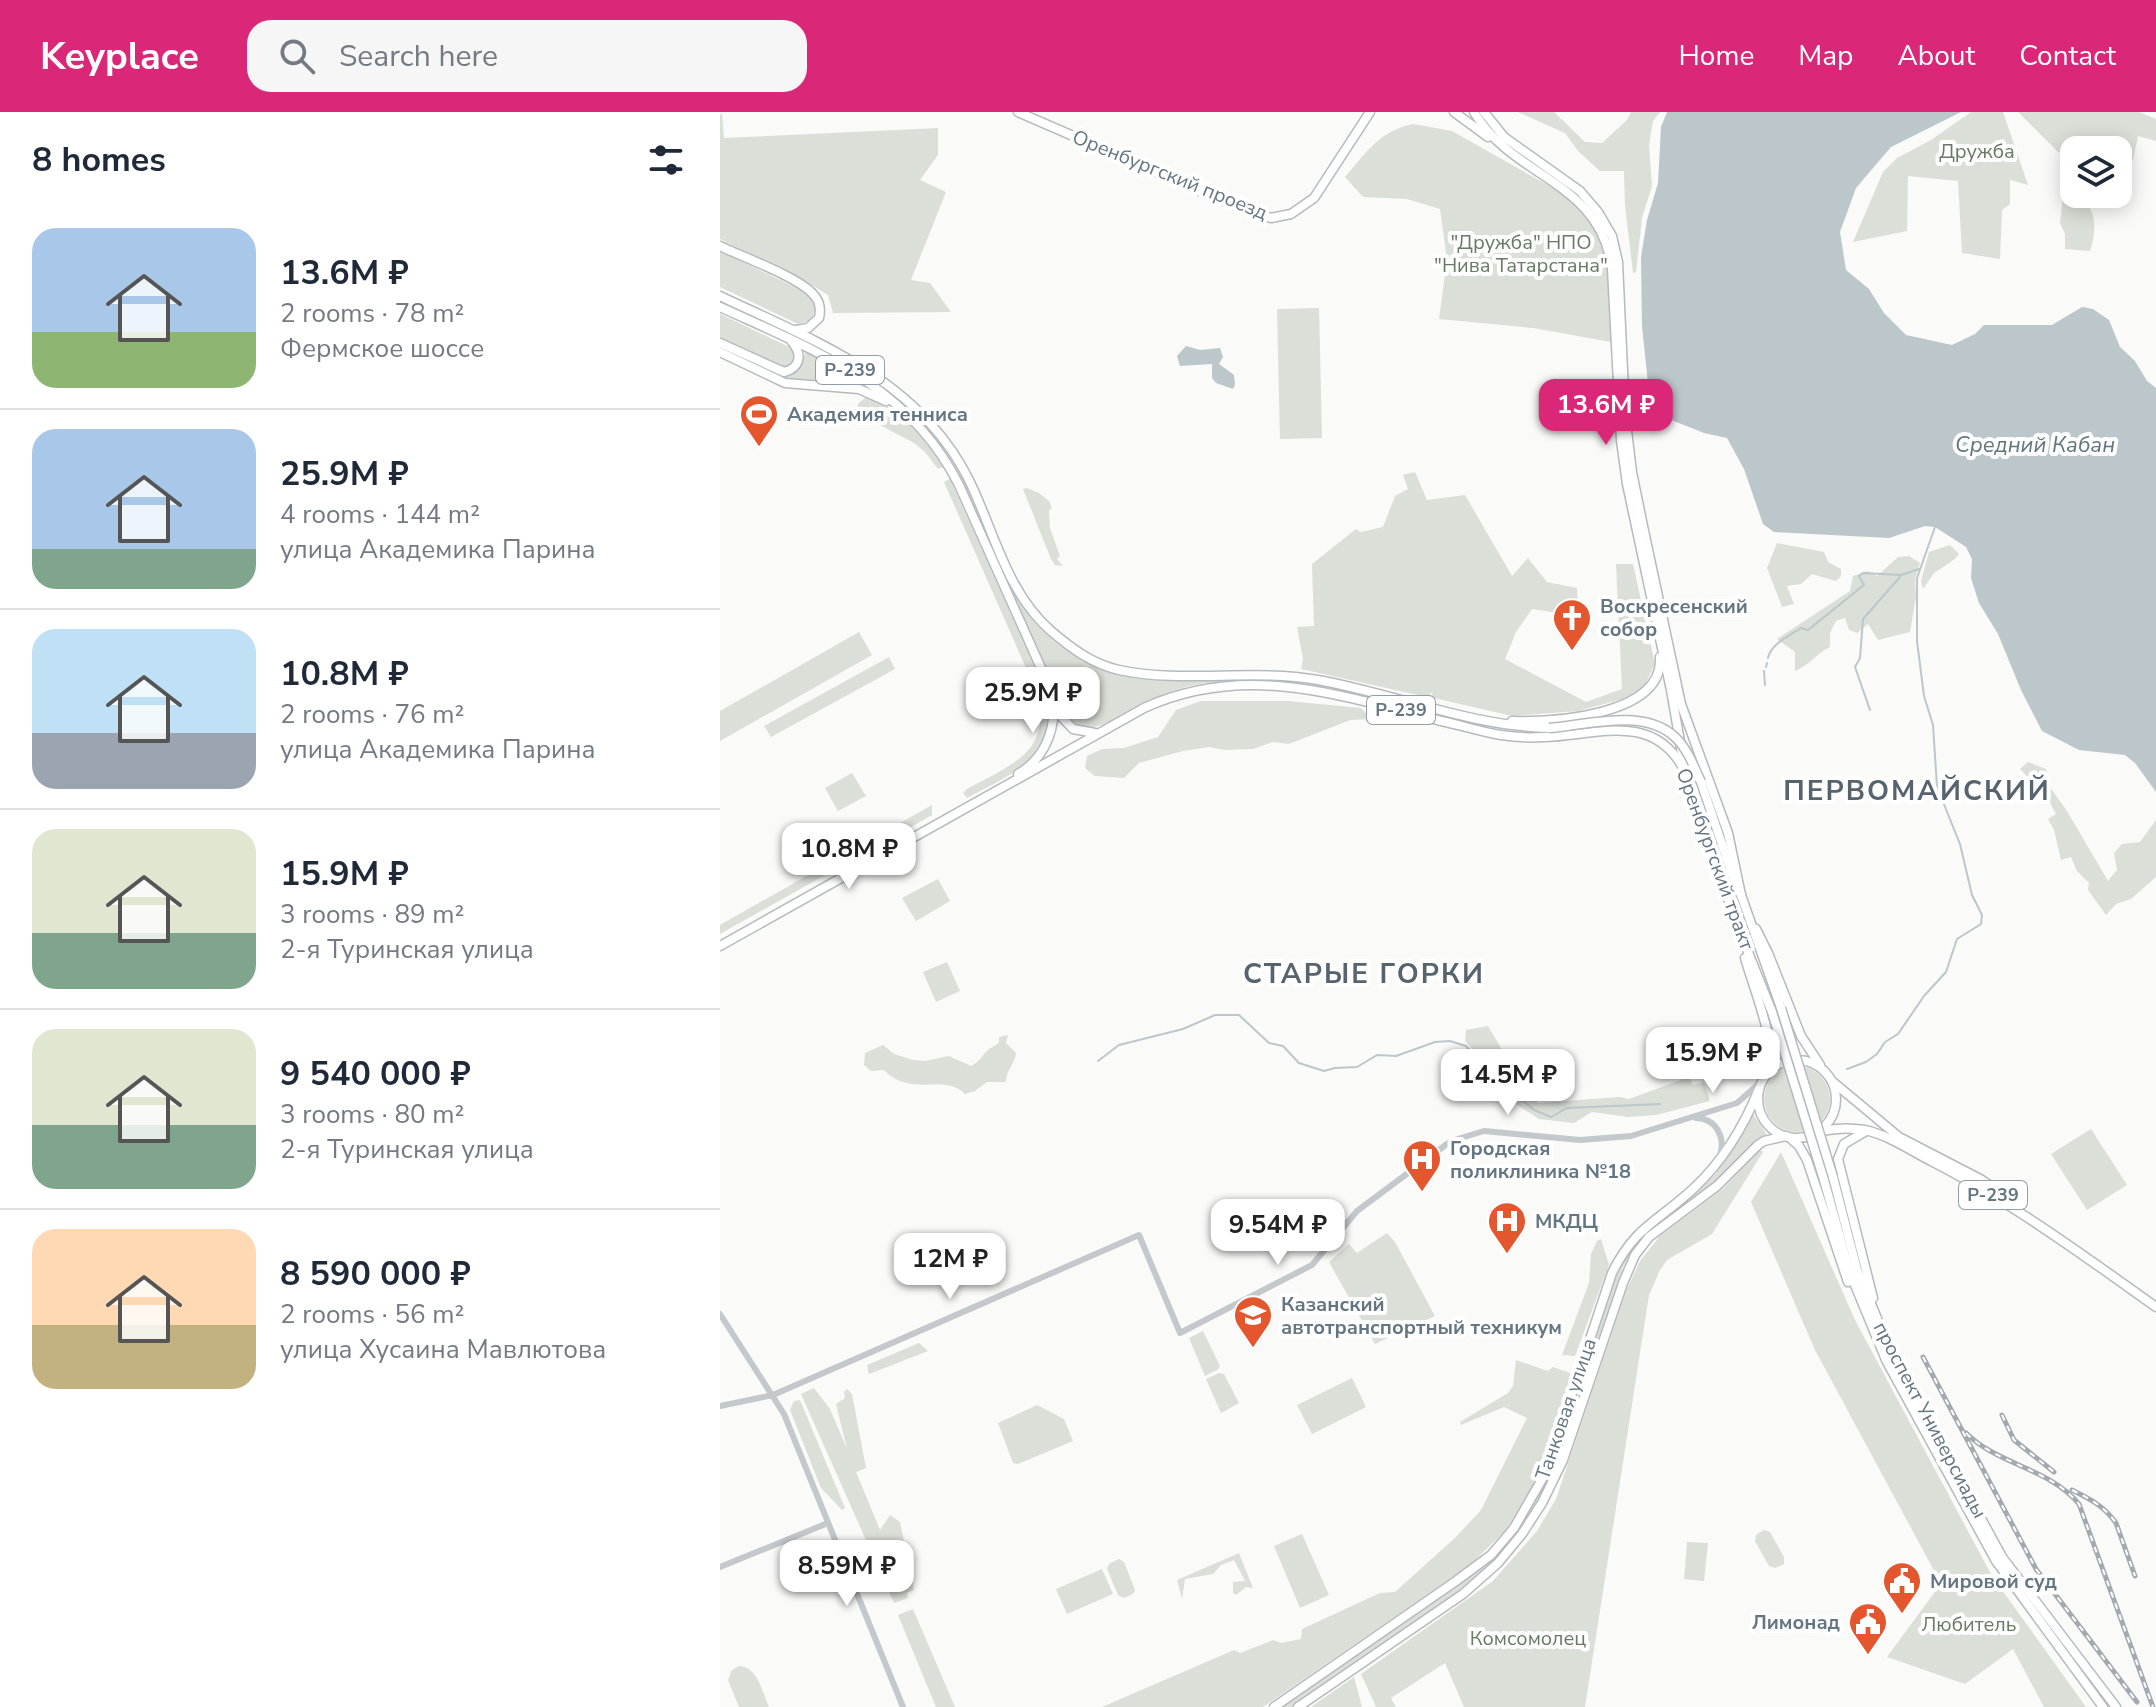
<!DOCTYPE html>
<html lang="en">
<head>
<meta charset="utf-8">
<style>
  :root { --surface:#fff; --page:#f6f6f7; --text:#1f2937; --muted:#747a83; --line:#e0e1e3; --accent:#db2777 }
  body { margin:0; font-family:"Nunito Sans",sans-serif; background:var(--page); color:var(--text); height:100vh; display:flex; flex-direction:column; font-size:30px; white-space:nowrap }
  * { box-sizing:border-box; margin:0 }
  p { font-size:26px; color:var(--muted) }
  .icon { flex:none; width:44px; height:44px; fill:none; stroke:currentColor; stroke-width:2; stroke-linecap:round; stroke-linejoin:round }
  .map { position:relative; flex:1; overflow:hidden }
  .sheet { display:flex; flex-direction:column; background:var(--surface); width:720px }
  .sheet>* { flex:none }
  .fabs { position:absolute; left:1340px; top:24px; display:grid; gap:16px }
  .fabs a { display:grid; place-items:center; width:72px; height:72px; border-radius:16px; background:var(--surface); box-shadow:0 4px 20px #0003; font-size:40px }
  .price { position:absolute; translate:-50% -68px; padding:0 18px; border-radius:16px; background:#fff; color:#222; font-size:26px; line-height:52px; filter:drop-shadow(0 2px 4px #0008) }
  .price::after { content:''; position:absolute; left:50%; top:48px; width:24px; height:18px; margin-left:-12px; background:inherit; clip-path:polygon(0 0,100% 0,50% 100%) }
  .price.current { background:var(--accent); color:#fff }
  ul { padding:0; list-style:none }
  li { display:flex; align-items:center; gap:24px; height:200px; padding:0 32px }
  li+li { border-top:2px solid var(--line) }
  li span { display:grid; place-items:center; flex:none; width:224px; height:160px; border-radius:24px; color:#555 }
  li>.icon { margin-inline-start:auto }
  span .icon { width:96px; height:96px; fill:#fffc; stroke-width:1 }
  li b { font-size:34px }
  h2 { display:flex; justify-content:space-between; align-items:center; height:96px; padding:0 32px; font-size:34px }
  header { display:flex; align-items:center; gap:48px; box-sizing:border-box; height:112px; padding:0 40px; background:var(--accent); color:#fff }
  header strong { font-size:38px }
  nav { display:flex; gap:44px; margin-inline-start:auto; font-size:28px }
  .search { width:560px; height:72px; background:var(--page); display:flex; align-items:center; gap:20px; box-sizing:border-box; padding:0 28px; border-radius:24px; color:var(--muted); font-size:30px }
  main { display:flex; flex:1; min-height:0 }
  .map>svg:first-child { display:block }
  .green { fill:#dadfd7 }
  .water { fill:#bbc7cb }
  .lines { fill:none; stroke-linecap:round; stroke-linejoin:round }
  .stream { stroke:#bbc7cb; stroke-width:2 }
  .major-casing { stroke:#b5babe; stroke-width:11 }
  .minor { stroke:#c3c8cc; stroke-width:6 }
  .major { stroke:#fff; stroke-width:8 }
  .rail-casing { stroke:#a2aab0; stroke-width:5 }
  .rail { stroke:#fff; stroke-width:2; stroke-dasharray:6; stroke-linecap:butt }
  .major-bridge-casing { stroke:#b5babe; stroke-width:11; stroke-linecap:butt }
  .major-bridge { stroke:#fff; stroke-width:8 }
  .labels { text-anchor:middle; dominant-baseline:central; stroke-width:8; stroke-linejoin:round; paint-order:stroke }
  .shield { fill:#fff; stroke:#939fa8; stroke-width:2 }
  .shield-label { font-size:18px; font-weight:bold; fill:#657683 }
  .park-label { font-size:20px; fill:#687a64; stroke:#fff }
  .street-label { font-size:20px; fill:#657683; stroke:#fff }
  .poi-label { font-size:20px; font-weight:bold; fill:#657683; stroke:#fff; text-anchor:start }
  .water-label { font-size:22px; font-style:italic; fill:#60757c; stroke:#fff }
  .district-label { font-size:28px; font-weight:bold; letter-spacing:2px; fill:#57646e; stroke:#fff }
</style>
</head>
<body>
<header>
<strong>Keyplace</strong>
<div class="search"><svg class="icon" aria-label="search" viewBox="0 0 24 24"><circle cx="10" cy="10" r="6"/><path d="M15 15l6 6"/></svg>Search here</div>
<nav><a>Home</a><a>Map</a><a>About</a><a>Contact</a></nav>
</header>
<main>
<section class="sheet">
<h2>8 homes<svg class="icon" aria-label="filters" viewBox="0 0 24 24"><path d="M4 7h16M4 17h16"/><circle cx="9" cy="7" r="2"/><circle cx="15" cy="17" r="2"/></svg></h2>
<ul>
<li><span style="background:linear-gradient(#a9c7e8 65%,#8fb573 0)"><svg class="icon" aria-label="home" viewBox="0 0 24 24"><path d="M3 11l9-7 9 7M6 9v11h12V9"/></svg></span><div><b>13.6M ₽</b><p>2 rooms · 78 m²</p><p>Фермское шоссе</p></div></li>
<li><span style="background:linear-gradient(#a9c7e8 75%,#7fa58c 0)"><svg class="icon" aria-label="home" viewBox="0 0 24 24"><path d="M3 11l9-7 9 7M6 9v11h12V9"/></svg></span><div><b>25.9M ₽</b><p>4 rooms · 144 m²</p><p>улица Академика Парина</p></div></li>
<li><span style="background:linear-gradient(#bfe0f5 65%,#9aa5b1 0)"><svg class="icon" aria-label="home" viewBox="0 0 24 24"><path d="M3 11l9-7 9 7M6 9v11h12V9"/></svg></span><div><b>10.8M ₽</b><p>2 rooms · 76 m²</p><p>улица Академика Парина</p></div></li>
<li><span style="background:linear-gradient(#dfe7d0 65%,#7fa58c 0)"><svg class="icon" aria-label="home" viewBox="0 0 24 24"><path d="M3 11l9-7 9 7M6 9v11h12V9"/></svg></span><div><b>15.9M ₽</b><p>3 rooms · 89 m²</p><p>2-я Туринская улица</p></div></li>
<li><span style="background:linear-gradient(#dfe7d0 60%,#7fa58c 0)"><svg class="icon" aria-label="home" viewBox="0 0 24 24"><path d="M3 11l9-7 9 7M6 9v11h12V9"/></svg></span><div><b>9 540 000 ₽</b><p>3 rooms · 80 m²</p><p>2-я Туринская улица</p></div></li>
<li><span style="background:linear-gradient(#ffd9b3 60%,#c2b280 0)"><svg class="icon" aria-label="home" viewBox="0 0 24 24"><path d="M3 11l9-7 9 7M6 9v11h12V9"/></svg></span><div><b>8 590 000 ₽</b><p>2 rooms · 56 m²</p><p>улица Хусаина Мавлютова</p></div></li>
</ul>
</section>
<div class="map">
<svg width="1436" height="1595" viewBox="0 0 1436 1595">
  <rect width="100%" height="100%" fill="#fafaf8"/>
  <g class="green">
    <path d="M798 0H834L865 30 882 31 907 8 911 0H940L933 9 929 33 932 74 922 106 916 160 913 161 905 94 904 59H880L858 39 845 21Z"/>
    <path d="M1251 0H1283L1308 73 1290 68V92L1282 98 1280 147 1242 141 1238 69 1188 64 1187 119 1133 130 1163 60 1177 46 1211 28Z"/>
    <path d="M1298 0H1419L1436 7V29L1418 24 1413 48 1398 52V38H1354V45L1338 40Z"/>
    <path d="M2 1 4 26 218 16V43L200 68 226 80 191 168 210 171 231 200 113 201 108 183 87 170 0 127V3Z"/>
    <path d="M693 12 732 19 847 84 865 102 886 139 891 230 813 216 719 207 727 148 720 97 687 87 643 85 625 65C646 41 659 19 693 12Z"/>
    <path d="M1343 82C1376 82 1379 114 1370 139L1345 137V122L1340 111Z"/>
    <path d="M0 139 89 182 96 194 92 208 78 212 0 175Z"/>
    <path d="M599 196 602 326 560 327 557 197Z"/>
    <path d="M0 202 71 236 75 244 73 252 66 257 0 228Z"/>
    <path d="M85 239 125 259 161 282 68 269 48 259C67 264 82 269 85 239Z"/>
    <path d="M147 284C181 297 203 326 223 355L218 357 205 340 194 331 139 302 138 292Z"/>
    <path d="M695 360 707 388 745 383 792 464 808 446 827 470 857 476 858 504 812 497 796 520 785 547 866 590 902 577 896 452H913L935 552 924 575 914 584 858 599 792 604 714 586 711 584 713 579 707 585 581 557 583 547 577 515 594 514 592 452 636 417 641 420 663 415 675 384 688 377 683 363Z"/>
    <path d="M241 362C261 407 286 479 318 514 391 592 479 557 571 569 637 577 702 595 767 613V617C678 591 580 559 486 571 462 574 439 583 418 594 404 601 389 612 374 615 366 617 357 614 351 610 341 602 338 589 335 578L239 363Z"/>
    <path d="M230 367 325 578C342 643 296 660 247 686L243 681 247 677C288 654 332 641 318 583L224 370Z"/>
    <path d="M307 376 319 381 329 389 332 396 329 398 330 416 340 444 337 447 343 454 335 453 331 447 303 377Z"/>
    <path d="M1057 431 1104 440 1108 450 1121 457V464L1116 469 1092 462 1081 472 1067 474 1074 492 1062 495 1047 456Z"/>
    <path d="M1230 433 1239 442 1235 447 1214 461 1203 477 1201 469 1209 440Z"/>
    <path d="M1189 444 1200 451 1195 467 1196 485 1190 520 1158 528 1148 512 1137 521 1129 518 1125 506 1116 509 1110 521V535C1096 542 1090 553 1075 559V540L1057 527 1130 479 1133 464 1148 459 1157 464 1178 445Z"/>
    <path d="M139 520 152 543 0 629V599Z"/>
    <path d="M169 545 175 557 51 625 44 614Z"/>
    <path d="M481 589H568L641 596 652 607 630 608 569 632 553 630 533 637 505 638 489 635 463 639 419 651 404 666 375 664 365 656 367 644 382 637 404 636 438 625 456 598Z"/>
    <path d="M1308 650 1326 657 1329 674 1347 699 1388 769 1397 758 1394 741 1402 732 1420 730 1436 708V765L1411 787 1396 792 1386 803 1368 778 1369 771 1357 759 1351 745 1341 748 1334 718 1328 707 1336 702 1327 685 1300 657Z"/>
    <path d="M132 661 146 684 118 699 105 676Z"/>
    <path d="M212 693V703L0 822V813Z"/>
    <path d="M218 767 230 789 196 809 182 786Z"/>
    <path d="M227 850 240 879 216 890 203 860Z"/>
    <path d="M768 914 788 948 801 957 818 991 900 985 909 987 969 965 973 973 984 970 990 989 936 1003 908 1005 872 1000 854 1011 819 1007 790 988 782 969 745 929 746 918Z"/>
    <path d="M288 923 286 931 296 941C295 952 286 958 286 970H267L255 979 245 982C225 961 191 986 164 958L151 959 144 953 145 941 163 933 174 942 193 948 205 949 229 944 251 954C259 950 260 946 266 940 270 935 275 935 279 930V925Z"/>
    <circle cx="1077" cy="987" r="33"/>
    <path d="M1033 1002 1047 1023 992 1073 950 1103 949 1099 995 1063Z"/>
    <path d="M1371 1017 1407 1073 1367 1098 1331 1042Z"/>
    <path d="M1040 1038 1043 1040 992 1122 947 1148 940 1158 929 1183 865 1595H744L725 1551 671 1586 676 1595H656L641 1562 773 1469 817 1419 836 1387 906 1179 920 1149 940 1124 1003 1077Z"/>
    <path d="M1061 1040 1135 1208 1272 1464 1366 1595H1324L1293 1537 1245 1572 1167 1545 1220 1473 1218 1466 1095 1238 1031 1090Z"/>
    <path d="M944 1106 920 1129 904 1153 839 1346 819 1389 799 1420 775 1449 741 1480 574 1595H560L754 1459 796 1418 816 1388 835 1346 901 1150 916 1126Z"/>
    <path d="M667 1121 675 1130 715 1204 655 1232 609 1150 629 1132 637 1141Z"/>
    <path d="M881 1127 889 1153 855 1244 842 1243 869 1171 871 1142 877 1129Z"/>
    <path d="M483 1219 500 1254 497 1258 485 1264 469 1226Z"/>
    <path d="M199 1231 208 1239 149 1262 147 1253Z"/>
    <path d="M796 1248 828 1259 833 1255 853 1262 818 1368 785 1419 751 1452 543 1595H382L514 1538 520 1541 553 1528 561 1531 581 1527 582 1517 660 1481 675 1480 736 1425 761 1398 807 1306 784 1295 741 1313 740 1310 788 1281 793 1274Z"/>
    <path d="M499 1261 504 1262 519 1291 501 1301 486 1267Z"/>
    <path d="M632 1266 646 1295 592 1322 577 1293Z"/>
    <path d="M94 1276 110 1297 127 1337 116 1292 125 1286 124 1280 127 1277 132 1282 146 1356 136 1360 160 1418 170 1403 180 1410 194 1478 187 1481 188 1486 174 1491 81 1282Z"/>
    <path d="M80 1288 125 1396 122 1398 101 1376 70 1298 74 1289Z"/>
    <path d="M317 1293 344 1307 353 1329 298 1352 293 1351 278 1311Z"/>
    <path d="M1044 1418 1050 1420 1064 1445V1452L1055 1456 1049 1454 1035 1429 1036 1423Z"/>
    <path d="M582 1422 609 1483 580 1496 554 1434Z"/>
    <path d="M967 1430 988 1431 984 1469 964 1467Z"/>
    <path d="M519 1441 533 1476 526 1475 516 1483 513 1481V1470L525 1469 514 1448 501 1453 493 1462 465 1467 462 1487 457 1468Z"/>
    <path d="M399 1447 404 1450 415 1478 413 1482 404 1486 398 1483 387 1457 389 1452Z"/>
    <path d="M382 1457 393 1482 347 1502 336 1477Z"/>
    <path d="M193 1497 235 1595H216L178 1503Z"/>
    <path d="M19 1554C38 1555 42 1580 49 1595H19L8 1568 12 1558Z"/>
    <path d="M634 1565 642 1595H591Z"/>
  </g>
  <g class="water">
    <path d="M947 0H1241L1171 35 1136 76 1120 120 1126 158 1149 177 1164 201 1186 223 1232 233 1255 222 1264 213H1332L1362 195 1373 197 1389 208 1400 235 1415 249 1427 269 1436 276V680L1415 651 1405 643 1359 638 1322 619 1301 578 1278 522 1259 491 1251 466 1252 447 1246 435 1215 415 1205 414 1169 426 1054 420 1043 412 1024 357 1007 326 984 321 931 300 922 214 921 145 927 108 938 71 941 15Z"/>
    <path d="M466 234 480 238 500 236 503 245 499 252 514 263 515 273 513 277 496 271 492 266V252L460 254 457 244Z"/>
  </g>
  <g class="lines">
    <g class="stream">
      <path d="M1048 546C1051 532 1069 524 1081 516L1088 518 1144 473 1139 464 1143 461 1181 463 1199 457"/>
      <path d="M1046 555 1047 551"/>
      <path d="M1044 559 1045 573"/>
      <path d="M1150 598 1135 555 1140 546 1143 507 1180 465"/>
      <path d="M378 949 399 933 463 917 495 903H519L549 931 563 934 579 951 604 959 615 956 637 955 657 943 676 944 715 930 730 929 746 934 781 971 814 998 831 1005 847 996 940 992"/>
      <path d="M1127 957 1146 950 1157 942 1165 930 1178 922 1204 884 1226 860 1237 827 1261 812 1262 803 1252 783 1240 732 1217 675 1213 613 1204 584 1197 529V466L1215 415"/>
    </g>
    <defs>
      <g id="major">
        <path d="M298 0 498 87 551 106 571 102 594 86 650 0"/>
        <path d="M734 0 768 25"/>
        <path d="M754 0C793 67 881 68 892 157L901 329 907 372 951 578 964 653"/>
        <path d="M764 0 784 25 860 79 878 100 892 124 898 150 905 302 912 360 923 414 961 592 1008 721 1021 783"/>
        <path d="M0 134C23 145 78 165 93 182 100 189 101 197 99 206L88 216 76 218"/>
        <path d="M0 184C95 229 198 267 248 366 274 418 286 480 331 519 351 536 372 552 399 558 464 572 532 556 598 568 675 582 750 614 829 616"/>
        <path d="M0 195C96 239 189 273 239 373L325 565 338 601 353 617 375 621"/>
        <path d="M0 231 64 260C80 256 83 243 72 230"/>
        <path d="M0 240 65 271 139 277 166 289"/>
        <path d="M792 609C833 610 944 604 940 545"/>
        <path d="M298 662C322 648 333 624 334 597"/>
        <path d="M981 670 1014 768"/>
        <path d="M1020 780 1061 896"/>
        <path d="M1036 817 1048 841 1081 924 1100 953"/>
        <path d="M0 834 424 596C525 550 619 583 721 609 741 613 761 620 781 623 794 625 809 626 823 625 874 624 930 599 962 654L1016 810 1052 900"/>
        <path d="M1025 846C1032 871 1059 939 1049 959"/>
        <circle cx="1077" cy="987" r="39"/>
        <path d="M1113 970 1179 1025 1262 1068 1288 1086"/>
        <path d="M1146 1019 1124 1032 1118 1047 1153 1186"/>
        <path d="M1091 1023C1108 1016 1126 1015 1145 1018 1168 1023 1190 1038 1211 1049 1291 1090 1363 1143 1436 1195"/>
        <path d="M1069 1025 1079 1034 1087 1048 1128 1170"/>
        <path d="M1113 1065 1137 1158 1173 1245 1282 1445 1396 1595"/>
        <path d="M1104 1068 1130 1161 1166 1248 1276 1449 1383 1595"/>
        <path d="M554 1595 736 1469 771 1443 794 1416 825 1362 892 1161C915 1114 939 1109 974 1076 1003 1049 1024 1014 1039 977"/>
        <path d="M578 1595 743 1482 778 1451 802 1422 822 1391 843 1348 903 1171 915 1143 929 1125 997 1074 1038 1033 1044 1029 1066 1024"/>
      </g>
    </defs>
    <use href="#major" class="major-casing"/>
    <g class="minor">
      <path d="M976 1006C996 1006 1006 1026 1000 1043"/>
      <path d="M0 1202 64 1302 183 1595"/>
      <path d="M0 1294 53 1283 419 1123 460 1221 592 1153 637 1099 731 1029 764 1019 860 1028 911 1024 1017 991 1042 969"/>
      <path d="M0 1455 108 1411"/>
    </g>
    <use href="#major" class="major"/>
    <defs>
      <g id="rail">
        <path d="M1203 1245 1316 1457 1417 1590"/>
        <path d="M1282 1303 1294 1328 1334 1360"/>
        <path d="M1246 1321C1278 1353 1329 1356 1359 1392L1433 1595"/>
        <path d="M1352 1378C1370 1387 1384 1394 1396 1411L1415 1464"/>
      </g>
    </defs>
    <use href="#rail" class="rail-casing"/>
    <use href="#rail" class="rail"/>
    <defs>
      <g id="major-bridge">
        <path d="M829 616C867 613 925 595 956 626 968 638 974 655 981 670"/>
        <path d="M1061 896 1113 1065"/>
        <path d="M1052 900 1104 1068"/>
      </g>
    </defs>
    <use href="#major-bridge" class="major-bridge-casing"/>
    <use href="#major-bridge" class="major-bridge"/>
  </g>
  <defs>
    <symbol id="stadium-pin" viewBox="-11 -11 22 30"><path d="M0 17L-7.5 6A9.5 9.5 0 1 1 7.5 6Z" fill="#e4572e" stroke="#fff"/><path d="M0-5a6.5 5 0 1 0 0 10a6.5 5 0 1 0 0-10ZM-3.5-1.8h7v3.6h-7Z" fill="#fff"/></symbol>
    <symbol id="church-pin" viewBox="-11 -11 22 30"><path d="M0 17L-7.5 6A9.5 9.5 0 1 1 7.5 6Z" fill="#e4572e" stroke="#fff"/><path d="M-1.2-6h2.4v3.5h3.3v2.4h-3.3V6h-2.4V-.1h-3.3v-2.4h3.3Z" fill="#fff"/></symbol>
    <symbol id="hospital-pin" viewBox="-11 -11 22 30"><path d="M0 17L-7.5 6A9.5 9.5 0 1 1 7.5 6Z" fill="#e4572e" stroke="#fff"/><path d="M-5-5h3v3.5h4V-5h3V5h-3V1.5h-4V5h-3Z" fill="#fff"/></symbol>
    <symbol id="university-pin" viewBox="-11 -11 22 30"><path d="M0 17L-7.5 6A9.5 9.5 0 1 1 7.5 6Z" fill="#e4572e" stroke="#fff"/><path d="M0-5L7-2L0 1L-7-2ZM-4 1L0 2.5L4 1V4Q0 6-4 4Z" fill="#fff"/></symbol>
    <symbol id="civic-pin" viewBox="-11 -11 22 30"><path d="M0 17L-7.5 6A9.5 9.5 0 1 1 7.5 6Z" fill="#e4572e" stroke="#fff"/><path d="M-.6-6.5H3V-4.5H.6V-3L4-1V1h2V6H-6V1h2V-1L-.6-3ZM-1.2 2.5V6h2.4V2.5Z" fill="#fff"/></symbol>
  </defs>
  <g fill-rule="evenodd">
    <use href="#stadium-pin" x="17" y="280" width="44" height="60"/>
    <use href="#church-pin" x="830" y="484" width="44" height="60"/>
    <use href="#hospital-pin" x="680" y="1025" width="44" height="60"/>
    <use href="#hospital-pin" x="765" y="1087" width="44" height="60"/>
    <use href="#university-pin" x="511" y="1181" width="44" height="60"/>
    <use href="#civic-pin" x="1160" y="1447" width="44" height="60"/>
    <use href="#civic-pin" x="1126" y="1488" width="44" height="60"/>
  </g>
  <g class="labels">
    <g class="shield">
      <rect x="96" y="244" width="68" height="28" rx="6"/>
      <rect x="647" y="584" width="68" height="28" rx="6"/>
      <rect x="1239" y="1069" width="68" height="28" rx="6"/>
    </g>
    <g class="shield-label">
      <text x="130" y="258">Р-239</text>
      <text x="681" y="598">Р-239</text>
      <text x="1273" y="1083">Р-239</text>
    </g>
    <g class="park-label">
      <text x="1257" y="39">Дружба</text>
      <text x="801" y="130">"Дружба" НПО<tspan x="801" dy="23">"Нива Татарстана"</tspan></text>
      <text x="1249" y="1512">Любитель</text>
      <text x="808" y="1526">Комсомолец</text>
    </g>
    <g class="street-label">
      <text transform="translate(450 63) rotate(22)">Оренбургский проезд</text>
      <text transform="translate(995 747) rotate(70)">Оренбургский тракт</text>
      <text transform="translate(846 1297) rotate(-71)">Танковая улица</text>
      <text transform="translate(1210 1308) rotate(62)">проспект Универсиады</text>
    </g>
    <g class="poi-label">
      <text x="67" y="302">Академия тенниса</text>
      <text x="880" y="494">Воскресенский<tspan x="880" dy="23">собор</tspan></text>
      <text x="730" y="1036">Городская<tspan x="730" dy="23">поликлиника №18</tspan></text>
      <text x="815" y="1109">МКДЦ</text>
      <text x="561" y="1192">Казанский<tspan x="561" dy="23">автотранспортный техникум</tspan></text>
      <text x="1210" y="1469">Мировой суд</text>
      <text x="1120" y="1510" text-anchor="end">Лимонад</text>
    </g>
    <g class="water-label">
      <text x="1315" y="333">Средний Кабан</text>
    </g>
    <g class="district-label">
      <text x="1197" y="679">ПЕРВОМАЙСКИЙ</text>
      <text x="644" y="862">СТАРЫЕ ГОРКИ</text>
    </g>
  </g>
</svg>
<div class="fabs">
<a><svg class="icon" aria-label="layers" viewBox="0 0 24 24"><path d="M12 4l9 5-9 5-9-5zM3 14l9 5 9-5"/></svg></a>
</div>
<b class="price current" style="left:886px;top:335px">13.6M ₽</b>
<b class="price" style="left:313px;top:623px">25.9M ₽</b>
<b class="price" style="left:129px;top:779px">10.8M ₽</b>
<b class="price" style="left:993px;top:983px">15.9M ₽</b>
<b class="price" style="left:788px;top:1005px">14.5M ₽</b>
<b class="price" style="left:558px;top:1155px">9.54M ₽</b>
<b class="price" style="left:230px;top:1189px">12M ₽</b>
<b class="price" style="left:127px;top:1496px">8.59M ₽</b>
</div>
</main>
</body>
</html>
